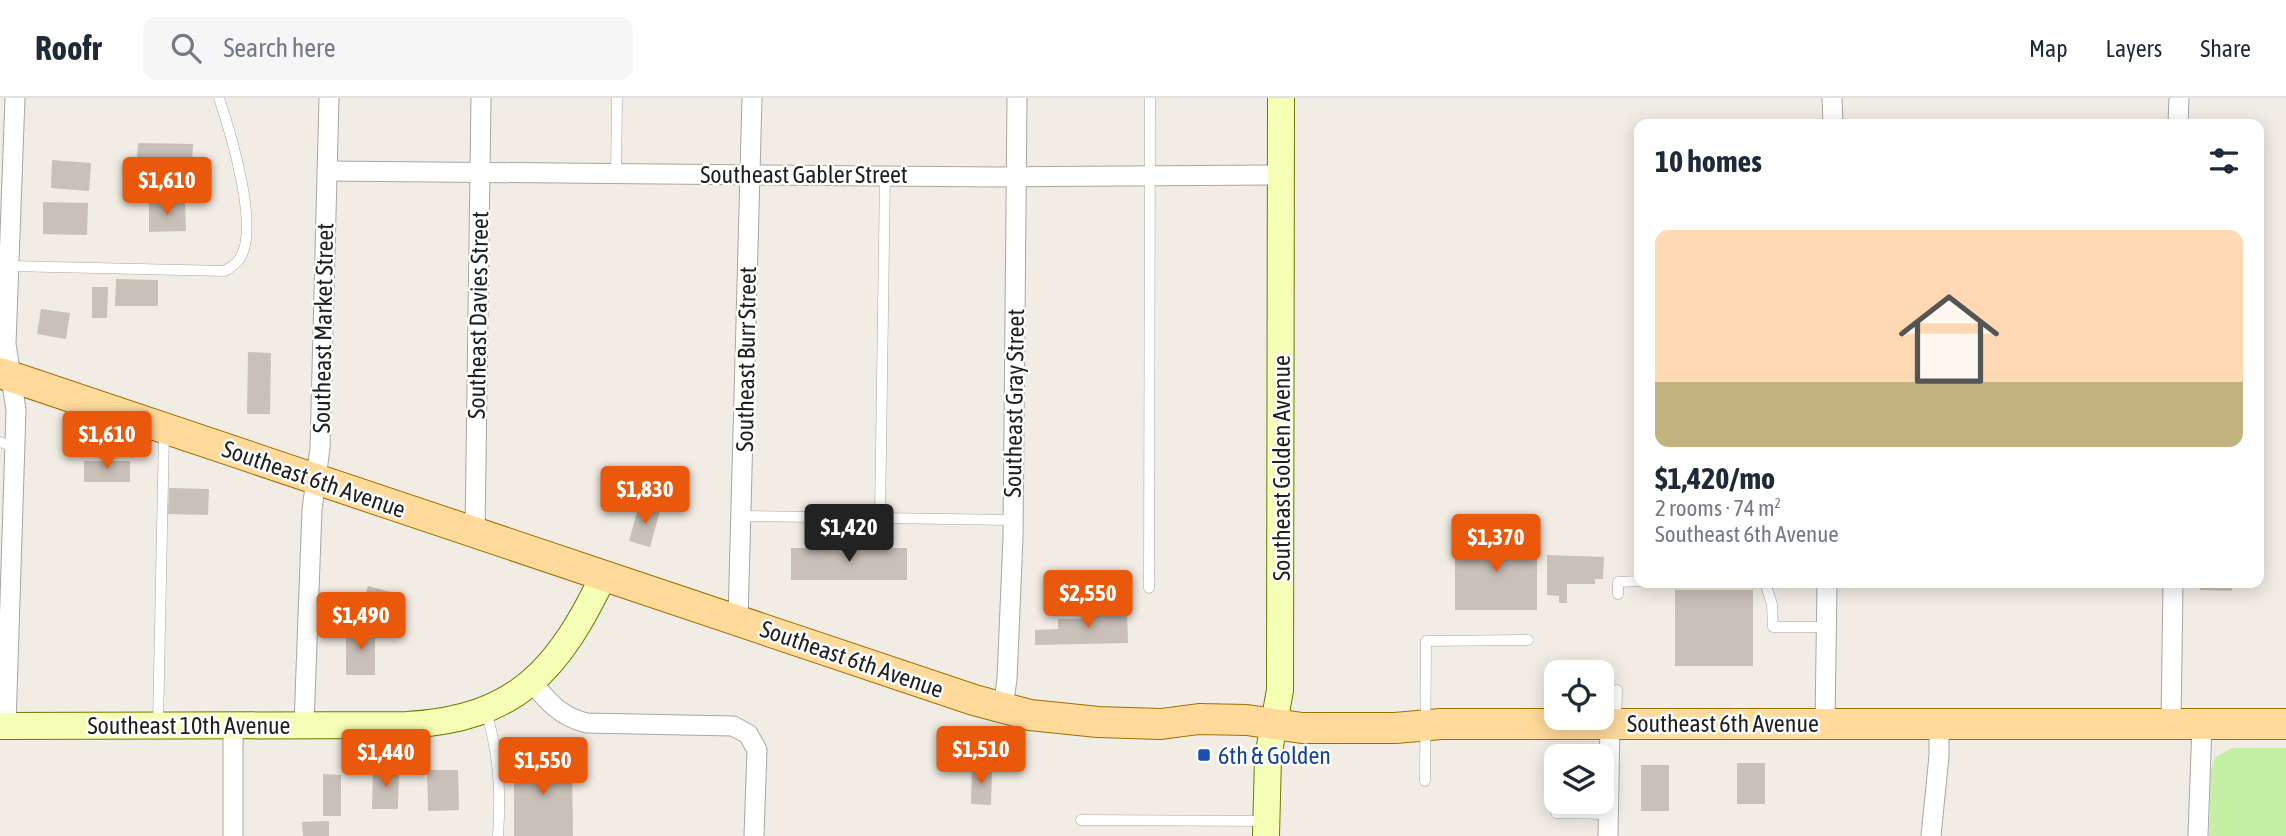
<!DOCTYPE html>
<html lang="en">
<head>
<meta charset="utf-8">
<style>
  :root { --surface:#fff; --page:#f6f6f7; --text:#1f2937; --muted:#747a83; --line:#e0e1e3; --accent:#ea580c }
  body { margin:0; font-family:"Asap Condensed",sans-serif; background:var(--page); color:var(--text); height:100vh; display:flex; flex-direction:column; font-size:26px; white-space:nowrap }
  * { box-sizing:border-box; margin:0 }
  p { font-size:23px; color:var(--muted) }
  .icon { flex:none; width:38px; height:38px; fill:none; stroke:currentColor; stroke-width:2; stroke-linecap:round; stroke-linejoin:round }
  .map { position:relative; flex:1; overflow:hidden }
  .sheet { position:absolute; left:1634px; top:21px; width:630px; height:469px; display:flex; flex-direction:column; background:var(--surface); border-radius:14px; box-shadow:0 4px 18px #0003 }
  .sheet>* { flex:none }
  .buttons { position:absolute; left:1544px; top:562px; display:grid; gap:14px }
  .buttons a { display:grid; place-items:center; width:70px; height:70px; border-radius:14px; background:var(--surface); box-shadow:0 4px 18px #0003; font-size:35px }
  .price { position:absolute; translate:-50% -60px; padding:0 16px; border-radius:7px; background:var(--accent); color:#fff; font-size:23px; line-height:46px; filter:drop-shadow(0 2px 4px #0008) }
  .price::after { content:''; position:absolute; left:50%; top:42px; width:21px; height:16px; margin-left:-10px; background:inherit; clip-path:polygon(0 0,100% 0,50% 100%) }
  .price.selected { background:#222; color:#fff }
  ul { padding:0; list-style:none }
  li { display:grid; align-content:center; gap:14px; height:371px; padding:0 21px }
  li span { display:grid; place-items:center; height:217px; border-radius:14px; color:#555 }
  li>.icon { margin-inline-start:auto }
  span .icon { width:126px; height:126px; fill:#fffc; stroke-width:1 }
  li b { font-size:30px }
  h2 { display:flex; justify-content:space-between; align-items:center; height:84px; padding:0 21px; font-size:30px }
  header { display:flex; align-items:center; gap:42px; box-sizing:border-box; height:98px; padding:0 35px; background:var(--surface); border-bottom:2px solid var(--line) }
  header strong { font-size:33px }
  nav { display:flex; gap:38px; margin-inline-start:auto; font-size:24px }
  .search { width:490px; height:63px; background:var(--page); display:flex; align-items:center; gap:18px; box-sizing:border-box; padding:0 24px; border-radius:14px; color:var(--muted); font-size:26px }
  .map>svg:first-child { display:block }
  .grass { fill:#c5eea7 }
  .building { fill:#c9c0b7 }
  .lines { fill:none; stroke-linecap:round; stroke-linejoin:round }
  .lane-casing { stroke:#a6a6a6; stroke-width:11 }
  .street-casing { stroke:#a6a6a6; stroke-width:21 }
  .secondary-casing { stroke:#677c00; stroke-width:28 }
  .primary-casing { stroke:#9a7100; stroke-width:32 }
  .lane { stroke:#fff; stroke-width:10 }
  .street { stroke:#fff; stroke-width:19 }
  .secondary { stroke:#f6feb5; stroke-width:26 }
  .primary { stroke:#ffda9b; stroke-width:30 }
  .transit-dot { fill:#1a4fb4; stroke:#fff; stroke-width:2.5 }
  .labels { text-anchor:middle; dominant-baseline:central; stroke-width:5; stroke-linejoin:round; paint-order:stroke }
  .street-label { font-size:24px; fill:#1f1f1f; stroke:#fff }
  .transit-label { font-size:24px; fill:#164399; stroke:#fff; text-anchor:start }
</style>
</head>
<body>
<header>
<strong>Roofr</strong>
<div class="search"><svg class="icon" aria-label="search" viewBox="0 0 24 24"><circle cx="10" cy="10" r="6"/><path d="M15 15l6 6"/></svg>Search here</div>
<nav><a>Map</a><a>Layers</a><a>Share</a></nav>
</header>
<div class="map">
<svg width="2286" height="738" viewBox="0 0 2286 738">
  <rect width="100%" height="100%" fill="#f1ede5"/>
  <path class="grass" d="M2232 650H2286V738H2209L2211 672 2215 659Z"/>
  <g class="building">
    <path d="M138 45 193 46 192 67 137 66Z"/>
    <path d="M52 62 91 65 89 93 51 90Z"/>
    <path d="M43 104 88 105 87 137 43 136Z"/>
    <path d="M185 104 186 133 149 134V105Z"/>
    <path d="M116 181 158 182V208H115Z"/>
    <path d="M92 189H108L107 220H92Z"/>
    <path d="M41 211 70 215 66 241 37 236Z"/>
    <path d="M248 254 271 255 270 316H247Z"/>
    <rect x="84" y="363" width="46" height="21"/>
    <path d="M169 390 209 391 208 417 168 416Z"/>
    <path d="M639 407 660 413 650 449 629 443Z"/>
    <rect x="1455" y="440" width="82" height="72"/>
    <rect x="791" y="450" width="116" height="32"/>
    <path d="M1547 457 1604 459 1603 481H1595V486H1567V505H1559V498L1547 497Z"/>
    <path d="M2200 485H2232V493L2200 492Z"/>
    <path d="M368 488 405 498 398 523 361 512Z"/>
    <rect x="1675" y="492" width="78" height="76"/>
    <path d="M1127 513 1128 545 1035 547V532L1058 531V521H1082V514Z"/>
    <rect x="346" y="530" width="29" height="47"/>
    <path d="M514 659H572L573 738H514Z"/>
    <rect x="1737" y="665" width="28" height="41"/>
    <rect x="1641" y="667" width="28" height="46"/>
    <path d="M972 669 992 670 991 707 971 706Z"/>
    <path d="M373 671H399L398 711H372Z"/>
    <path d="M427 672H458L459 712 428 713Z"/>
    <path d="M323 676 341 677V718H323Z"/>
    <path d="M329 723V738H303L302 724Z"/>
  </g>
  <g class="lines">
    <defs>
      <g id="lane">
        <path d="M616 76 617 0"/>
        <path d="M9 168 225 173C229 170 235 167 238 163 262 135 230 33 219 0"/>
        <path d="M0 344 14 349"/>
        <path d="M743 418 1013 422"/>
        <path d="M880 419 885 77"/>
        <path d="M1765 485 1772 506 1773 529H1826"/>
        <path d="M1149 490 1150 0"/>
        <path d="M1618 496V484L1640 483"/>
        <path d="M486 613C499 657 501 693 498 738"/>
        <path d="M1616 624 1617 592"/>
        <path d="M158 627 164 334"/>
        <path d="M1425 683 1426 543 1528 542"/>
        <path d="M1556 715 1609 716"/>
        <path d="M1081 722 1266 723"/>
      </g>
      <g id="street">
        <path d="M1832 0 1833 26"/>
        <path d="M2178 26 2179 0"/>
        <path d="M327 73 998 79 1281 77"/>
        <path d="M475 435 481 0"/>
        <path d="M738 522 752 0"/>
        <path d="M532 584C548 604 561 619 587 625L733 628 748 636 757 652 754 738"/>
        <path d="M1003 610 1007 581 1013 440 1017 0"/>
        <path d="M1825 625 1827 485"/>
        <path d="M2171 625 2173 485"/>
        <path d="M304 626 312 412 320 350 329 0"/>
        <path d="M6 628 16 312 6 246 15 0"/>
        <path d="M233 628V738"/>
        <path d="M1608 738 1610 625"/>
        <path d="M1931 738 1939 658V626"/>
        <path d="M2198 738 2202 626"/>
      </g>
      <g id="secondary">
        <path d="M0 628 407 627C517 621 559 571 604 477"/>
        <path d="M1266 738 1268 659 1280 592 1281 0"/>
      </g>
      <path id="primary" d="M0 275 974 602 1030 617 1098 624 1161 626 1199 621 1247 622 1302 630H1395L1441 626H2286"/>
    </defs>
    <use href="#lane" class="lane-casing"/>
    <use href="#street" class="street-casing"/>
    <use href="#secondary" class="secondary-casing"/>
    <use href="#primary" class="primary-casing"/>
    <use href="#lane" class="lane"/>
    <use href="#street" class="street"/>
    <use href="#secondary" class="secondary"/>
    <use href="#primary" class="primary"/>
  </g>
  <rect class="transit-dot" x="1197" y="650" width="14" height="14" rx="3.5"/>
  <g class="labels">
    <g class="street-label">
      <text x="804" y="76">Southeast Gabler Street</text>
      <text transform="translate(478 217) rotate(-89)">Southeast Davies Street</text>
      <text transform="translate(323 230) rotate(-89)">Southeast Market Street</text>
      <text transform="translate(746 261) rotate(-89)">Southeast Burr Street</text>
      <text transform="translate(1014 305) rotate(-89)">Southeast Gray Street</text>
      <text transform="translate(1281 370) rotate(-90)">Southeast Golden Avenue</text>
      <text transform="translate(314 381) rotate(19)">Southeast 6th Avenue</text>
      <text transform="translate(852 561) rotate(19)">Southeast 6th Avenue</text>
      <text x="1723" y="625">Southeast 6th Avenue</text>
      <text x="189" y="627">Southeast 10th Avenue</text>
    </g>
    <g class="transit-label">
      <text x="1218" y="657">6th &amp; Golden</text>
    </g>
  </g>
</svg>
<div class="buttons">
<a><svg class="icon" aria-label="locate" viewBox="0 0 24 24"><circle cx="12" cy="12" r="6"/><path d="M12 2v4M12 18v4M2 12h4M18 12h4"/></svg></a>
<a><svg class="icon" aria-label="layers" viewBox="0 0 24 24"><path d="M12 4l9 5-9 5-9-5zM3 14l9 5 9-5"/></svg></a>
</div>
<b class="price" style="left:167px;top:119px">$1,610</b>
<b class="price" style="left:107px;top:373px">$1,610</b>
<b class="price" style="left:645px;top:428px">$1,830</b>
<b class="price selected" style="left:849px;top:466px">$1,420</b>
<b class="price" style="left:1496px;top:476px">$1,370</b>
<b class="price" style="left:1088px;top:532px">$2,550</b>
<b class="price" style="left:361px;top:554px">$1,490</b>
<b class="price" style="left:981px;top:688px">$1,510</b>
<b class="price" style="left:386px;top:691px">$1,440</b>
<b class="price" style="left:543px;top:699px">$1,550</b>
<section class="sheet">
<h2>10 homes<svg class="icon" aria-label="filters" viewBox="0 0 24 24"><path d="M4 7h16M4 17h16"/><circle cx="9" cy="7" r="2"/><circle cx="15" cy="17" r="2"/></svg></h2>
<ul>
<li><span style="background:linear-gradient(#ffd9b3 70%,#c2b280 0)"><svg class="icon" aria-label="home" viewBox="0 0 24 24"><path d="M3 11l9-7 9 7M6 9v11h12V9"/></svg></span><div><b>$1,420/mo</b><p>2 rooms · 74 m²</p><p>Southeast 6th Avenue</p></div></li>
</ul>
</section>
</div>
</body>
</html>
